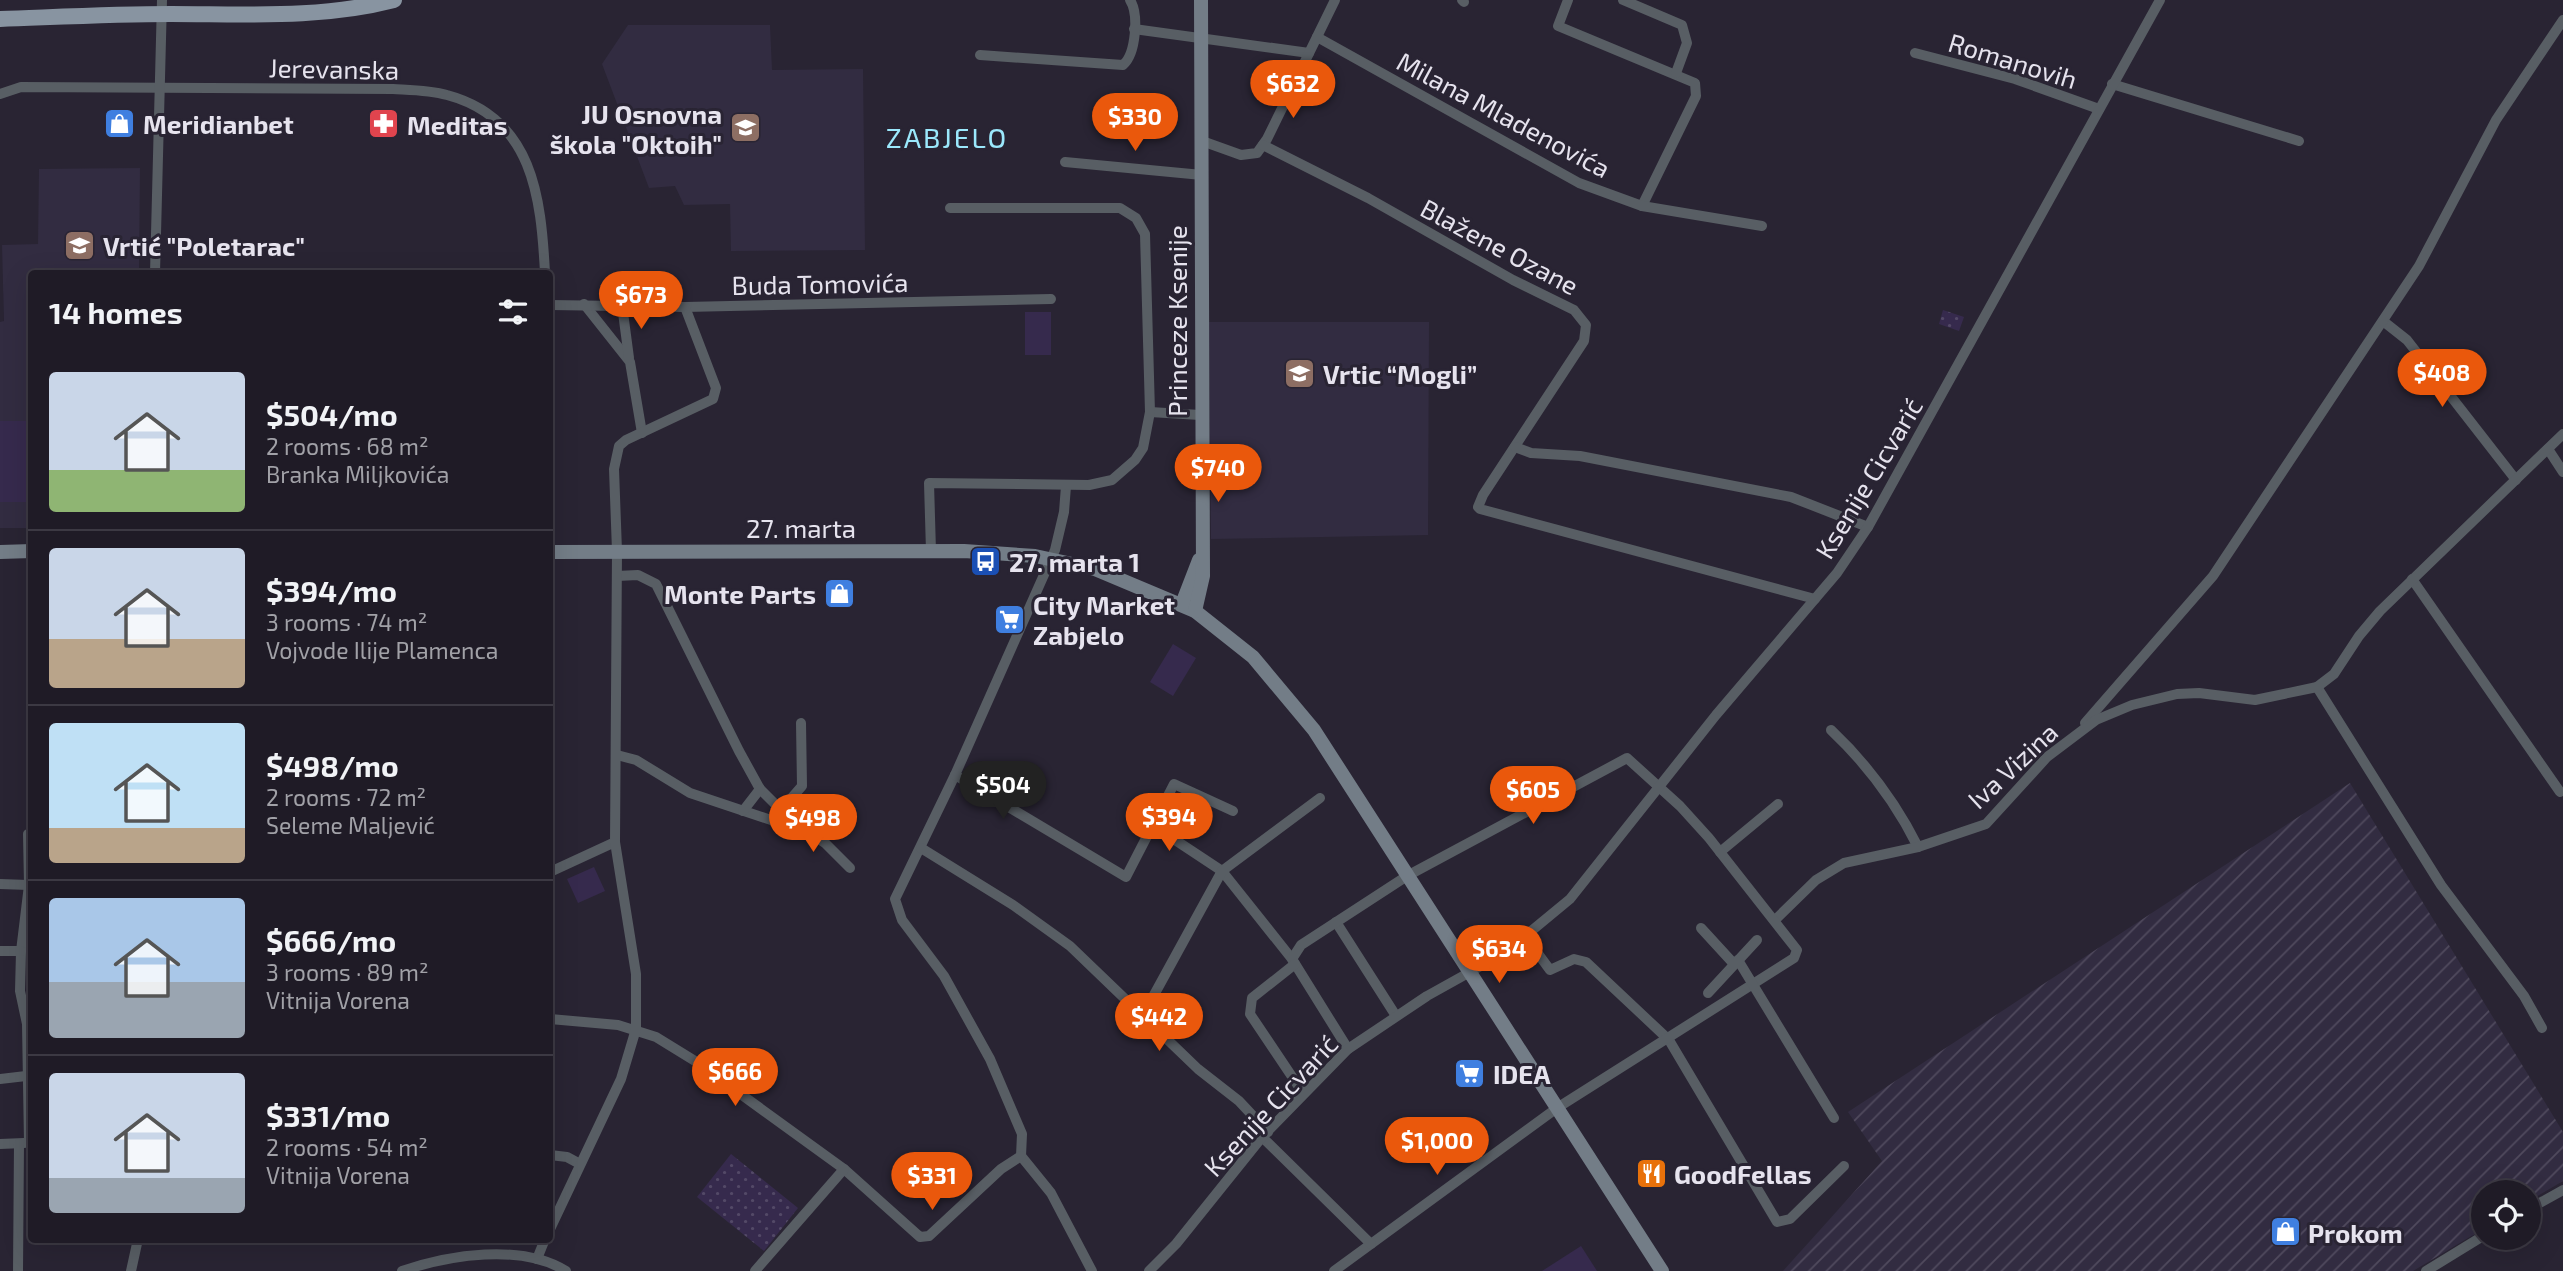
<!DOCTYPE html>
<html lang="en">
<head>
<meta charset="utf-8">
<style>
  :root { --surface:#1f1b26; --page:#2c2832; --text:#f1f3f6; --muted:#a1a1a7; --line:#3c3943; --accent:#ea580c }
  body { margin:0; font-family:"Exo 2",sans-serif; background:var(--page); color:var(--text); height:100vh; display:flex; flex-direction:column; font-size:26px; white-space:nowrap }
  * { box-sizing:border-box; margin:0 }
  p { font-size:23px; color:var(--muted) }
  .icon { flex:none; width:38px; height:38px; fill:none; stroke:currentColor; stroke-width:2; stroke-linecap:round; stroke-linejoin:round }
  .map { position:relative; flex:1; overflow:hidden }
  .sheet { position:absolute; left:28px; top:270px; width:525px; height:973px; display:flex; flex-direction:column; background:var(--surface); border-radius:7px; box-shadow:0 7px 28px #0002,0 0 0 2px var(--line) }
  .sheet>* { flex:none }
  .controls { position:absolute; left:2471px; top:1180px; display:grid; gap:14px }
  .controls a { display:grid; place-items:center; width:70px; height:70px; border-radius:50%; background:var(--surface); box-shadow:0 7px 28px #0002,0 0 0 2px var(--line); font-size:35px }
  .price { position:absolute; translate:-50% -60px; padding:0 16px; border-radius:24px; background:var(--accent); color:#fff; font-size:23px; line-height:46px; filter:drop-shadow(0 2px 4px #0008) }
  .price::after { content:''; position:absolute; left:50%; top:42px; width:21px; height:16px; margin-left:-10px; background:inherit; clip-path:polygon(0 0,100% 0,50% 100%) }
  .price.selected { background:#222; color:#fff }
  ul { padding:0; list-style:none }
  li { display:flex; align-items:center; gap:21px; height:175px; padding:0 21px }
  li+li { border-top:2px solid var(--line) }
  li span { display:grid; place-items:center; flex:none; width:196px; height:140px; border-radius:7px; color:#555 }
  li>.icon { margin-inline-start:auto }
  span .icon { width:84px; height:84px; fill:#fffc; stroke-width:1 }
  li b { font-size:30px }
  h2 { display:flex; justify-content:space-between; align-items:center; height:84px; padding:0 21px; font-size:30px }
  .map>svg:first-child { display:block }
  .industrial { fill:url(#industrial-furrows) }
  .built { fill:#322c41 }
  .park { fill:url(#park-dots) }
  .garden { fill:#362a4d }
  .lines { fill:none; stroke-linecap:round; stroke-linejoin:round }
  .street { stroke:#585e64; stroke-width:10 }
  .secondary { stroke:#737d87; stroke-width:14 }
  .primary { stroke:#8894a1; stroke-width:16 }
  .labels { text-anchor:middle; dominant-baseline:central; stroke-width:6; stroke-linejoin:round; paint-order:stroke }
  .street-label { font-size:26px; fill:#e6e3ee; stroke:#292433 }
  .poi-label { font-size:26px; font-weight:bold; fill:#e6e3ee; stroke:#292433; text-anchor:start }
  .neighbourhood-label { font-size:28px; letter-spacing:2px; fill:#9be8fc; stroke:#292433 }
</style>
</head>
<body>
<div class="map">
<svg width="2563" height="1271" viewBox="0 0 2563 1271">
  <defs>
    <pattern id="industrial-furrows" width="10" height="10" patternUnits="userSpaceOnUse" patternTransform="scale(1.75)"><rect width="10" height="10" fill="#322c41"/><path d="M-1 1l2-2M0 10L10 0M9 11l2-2" fill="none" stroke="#504a5d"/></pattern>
    <pattern id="park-dots" width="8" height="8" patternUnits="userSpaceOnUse" patternTransform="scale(1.75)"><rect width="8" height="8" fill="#362a4d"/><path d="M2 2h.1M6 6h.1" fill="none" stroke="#534967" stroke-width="1.8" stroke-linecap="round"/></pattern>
  </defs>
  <rect width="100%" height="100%" fill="#292433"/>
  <path class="industrial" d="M2350 783 2563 1132V1181L2529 1201V1192H2483V1229L2413 1271H1783L1882 1161 1848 1112Z"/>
  <g class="built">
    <path d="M628 25H770L772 70 863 69 865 250 731 251 730 204 684 205 675 186 649 188 602 64Z"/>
    <path d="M140 168 139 273H32L31 528H0V322L4 321 2 245 38 244 39 169Z"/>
    <path d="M1209 322H1429L1428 535 1211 539Z"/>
  </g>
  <g class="park">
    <path d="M1943 310 1964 317 1959 331 1939 324Z"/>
    <path d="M731 1154 798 1208 764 1251 697 1197Z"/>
  </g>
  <g class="garden">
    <rect x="1025" y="312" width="26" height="43"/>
    <rect x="0" y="421" width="31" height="81"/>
    <path d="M1173 644 1196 658 1173 696 1150 682Z"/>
    <path d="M594 867 605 891 578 903 567 879Z"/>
    <path d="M1581 1246 1597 1271H1542Z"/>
  </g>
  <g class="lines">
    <g class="street">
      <path d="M1462 0 1464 2"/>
      <path d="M1568 0 1558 26 1695 83 1696 96 1642 206"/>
      <path d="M1623 0 1682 25 1687 43 1676 73"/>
      <path d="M1134 29 1309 53"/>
      <path d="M1317 37 1579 183 1642 206 1762 226"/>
      <path d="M1915 53 2015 79 2099 109"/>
      <path d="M980 55 1123 65C1136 54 1139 14 1130 0"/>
      <path d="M2112 84 2299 141"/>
      <path d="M0 94 21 87 393 89C411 90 430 90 447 95 533 118 541 197 545 273"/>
      <path d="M1202 141 1241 155 1257 153 1267 139 1335 0"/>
      <path d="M1263 145 1368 198 1513 280 1574 310 1586 325 1584 341 1483 495 1478 507 1480 509 1815 599"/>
      <path d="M1065 162 1202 175"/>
      <path d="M155 273 162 0"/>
      <path d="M584 304 630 362 642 433"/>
      <path d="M550 305 685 307 1051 299"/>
      <path d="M622 305 629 358"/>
      <path d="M2383 321 2407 340 2516 480"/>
      <path d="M1150 412 1200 415"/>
      <path d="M1515 447 1531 453 1580 456 1791 497 1868 527"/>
      <path d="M2548 449 2563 472"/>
      <path d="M1066 486 1064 512 1055 550 955 775 895 899 902 920 944 976 990 1059 1022 1134 1021 1156 1051 1193 1092 1271"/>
      <path d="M931 551 929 483 1089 485 1112 480 1135 460 1143 448 1150 412 1145 234 1136 218 1120 208H950"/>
      <path d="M617 576 638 575 656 584 739 751 760 789 781 810 788 823"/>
      <path d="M2412 579 2560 792"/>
      <path d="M2317 687 2441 885 2524 996 2542 1028"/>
      <path d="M2085 723 2213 576 2419 266 2496 120 2563 20"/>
      <path d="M1831 730C1867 764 1896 803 1918 847"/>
      <path d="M617 755 636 760 690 793 810 833 825 843 850 868"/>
      <path d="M955 775 1126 877 1174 784 1233 811"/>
      <path d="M781 810 802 786 801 723"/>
      <path d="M743 811 760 789"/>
      <path d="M1154 826 1222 871 1292 959 1348 1049"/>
      <path d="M28 834 29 885 21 951 20 991 27 1024 29 1143"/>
      <path d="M921 848 1013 905 1070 946 1198 1069 1239 1101 1268 1132"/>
      <path d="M1720 852 1778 804"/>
      <path d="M550 872 615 842"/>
      <path d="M0 884 29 885"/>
      <path d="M1775 920 1816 880 1844 863 1918 847 1986 824 2047 757 2096 720 2132 705 2177 694 2199 693 2255 700 2317 687 2334 674 2359 636 2380 611 2563 434"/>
      <path d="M1336 922 1396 1016"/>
      <path d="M1701 928 1734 964"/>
      <path d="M1525 936 1550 970 1574 959 1586 962 1669 1040 1777 1222 1790 1219 1844 1166"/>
      <path d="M0 951H21"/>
      <path d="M1292 959 1301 945 1407 876 1627 758 1680 806 1709 838 1797 950 1794 958 1557 1108 1334 1271"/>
      <path d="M1738 960 1834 1118"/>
      <path d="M1295 964 1252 998 1250 1014 1303 1093"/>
      <path d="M1708 993 1757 940"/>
      <path d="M1143 1015 1222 871 1320 798"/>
      <path d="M550 1019 618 1025 656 1037 695 1061 844 1169 920 1237 929 1236 1001 1169 1021 1156"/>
      <path d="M0 1079 26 1076"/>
      <path d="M1262 1137 1371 1244"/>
      <path d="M0 1144 24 1143"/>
      <path d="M550 1155 567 1157 580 1164"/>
      <path d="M2529 1209 2563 1190"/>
      <path d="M550 1229 621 1079 636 1029V974L615 842 617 551 614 469 619 446 626 440 713 399 716 388 685 307"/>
      <path d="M537 1259 545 1239"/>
      <path d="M18 1271 19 1144"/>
      <path d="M131 1271 138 1239"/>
      <path d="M402 1271C449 1255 521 1243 566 1271"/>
      <path d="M755 1271 844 1169"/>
      <path d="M1149 1271 1176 1244 1262 1137 1348 1049 1427 996 1506 952 1570 899 1716 715 1837 573 1868 527 2160 0"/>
      <path d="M2426 1271 2483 1236"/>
    </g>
    <g class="secondary">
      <path d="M0 552 32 551"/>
      <path d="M550 552 964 551 1035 556 1095 569 1195 611 1253 657 1314 730 1662 1271"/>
      <path d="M1182 604 1199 560"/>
      <path d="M1195 611 1203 576 1201 0"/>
    </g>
    <path class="primary" d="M0 19C57 17 114 14 171 14 245 14 321 19 394 0"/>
  </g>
  <defs>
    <symbol id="shop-square" viewBox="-11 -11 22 22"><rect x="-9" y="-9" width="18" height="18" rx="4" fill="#3f7fe0" stroke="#292433"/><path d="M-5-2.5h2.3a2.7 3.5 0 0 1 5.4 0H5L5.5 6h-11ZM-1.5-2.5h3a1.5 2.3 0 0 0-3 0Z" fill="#fff"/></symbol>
    <symbol id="pharmacy-square" viewBox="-11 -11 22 22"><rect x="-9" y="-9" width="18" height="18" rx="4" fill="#e0444e" stroke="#292433"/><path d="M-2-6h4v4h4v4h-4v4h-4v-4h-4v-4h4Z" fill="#fff"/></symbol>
    <symbol id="school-square" viewBox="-11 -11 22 22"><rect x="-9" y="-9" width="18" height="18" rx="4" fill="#8d6e63" stroke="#292433"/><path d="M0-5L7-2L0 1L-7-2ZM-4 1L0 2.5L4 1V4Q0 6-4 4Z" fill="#fff"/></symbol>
    <symbol id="bus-square" viewBox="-11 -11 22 22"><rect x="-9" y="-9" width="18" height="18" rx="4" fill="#1a4fb4" stroke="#292433"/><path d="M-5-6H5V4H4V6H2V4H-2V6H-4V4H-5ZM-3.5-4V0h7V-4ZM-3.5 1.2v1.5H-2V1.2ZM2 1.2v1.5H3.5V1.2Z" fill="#fff"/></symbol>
    <symbol id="supermarket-square" viewBox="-11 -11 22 22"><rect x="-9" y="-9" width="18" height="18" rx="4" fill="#3f7fe0" stroke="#292433"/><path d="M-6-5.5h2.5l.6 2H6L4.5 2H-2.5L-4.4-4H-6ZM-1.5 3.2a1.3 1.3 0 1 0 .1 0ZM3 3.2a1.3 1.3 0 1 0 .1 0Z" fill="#fff"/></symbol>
    <symbol id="restaurant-square" viewBox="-11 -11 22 22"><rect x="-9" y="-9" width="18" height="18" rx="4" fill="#e8710a" stroke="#292433"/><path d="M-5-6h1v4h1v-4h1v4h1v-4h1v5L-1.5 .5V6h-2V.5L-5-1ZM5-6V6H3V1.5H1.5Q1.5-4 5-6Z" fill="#fff"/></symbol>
  </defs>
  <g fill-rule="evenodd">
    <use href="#shop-square" x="102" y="106" width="35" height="35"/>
    <use href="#pharmacy-square" x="366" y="106" width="35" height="35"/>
    <use href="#school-square" x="728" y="110" width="35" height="35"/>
    <use href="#school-square" x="62" y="228" width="35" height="35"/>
    <use href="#school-square" x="1282" y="356" width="35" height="35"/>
    <use href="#bus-square" x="968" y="544" width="35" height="35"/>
    <use href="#shop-square" x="822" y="576" width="35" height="35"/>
    <use href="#supermarket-square" x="992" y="602" width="35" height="35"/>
    <use href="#supermarket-square" x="1452" y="1056" width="35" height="35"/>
    <use href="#restaurant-square" x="1634" y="1156" width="35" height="35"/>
    <use href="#shop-square" x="2268" y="1214" width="35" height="35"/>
  </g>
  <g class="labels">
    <g class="street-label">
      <text transform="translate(2013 60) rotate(17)">Romanovih</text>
      <text transform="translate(334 68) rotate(1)">Jerevanska</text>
      <text transform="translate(1504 114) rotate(28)">Milana Mladenovića</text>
      <text transform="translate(1500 246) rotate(28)">Blažene Ozane</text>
      <text transform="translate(820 283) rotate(-1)">Buda Tomovića</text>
      <text transform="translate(1176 321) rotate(-90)">Princeze Ksenije</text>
      <text transform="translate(1868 478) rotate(-59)">Ksenije Cicvarić</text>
      <text x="801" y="527">27. marta</text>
      <text transform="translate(2012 765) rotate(-43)">Iva Vizina</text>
      <text transform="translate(1270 1105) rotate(-47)">Ksenije Cicvarić</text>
    </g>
    <g class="poi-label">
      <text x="722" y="113" text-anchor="end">JU Osnovna<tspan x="722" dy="30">škola "Oktoih"</tspan></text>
      <text x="143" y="123">Meridianbet</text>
      <text x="407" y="124">Meditas</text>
      <text x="103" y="245">Vrtić "Poletarac"</text>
      <text x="1323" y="373">Vrtic “Mogli”</text>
      <text x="1009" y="561">27. marta 1</text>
      <text x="816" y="593" text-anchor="end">Monte Parts</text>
      <text x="1033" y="604">City Market<tspan x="1033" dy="30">Zabjelo</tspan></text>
      <text x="1493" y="1073">IDEA</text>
      <text x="1674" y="1173">GoodFellas</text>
      <text x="2308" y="1232">Prokom</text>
    </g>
    <g class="neighbourhood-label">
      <text x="947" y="137">ZABJELO</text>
    </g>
  </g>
</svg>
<div class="controls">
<a><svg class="icon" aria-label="locate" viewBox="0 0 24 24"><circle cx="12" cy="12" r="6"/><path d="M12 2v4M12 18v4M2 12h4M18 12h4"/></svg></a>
</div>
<b class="price" style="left:1293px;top:120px">$632</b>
<b class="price" style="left:1135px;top:153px">$330</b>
<b class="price" style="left:641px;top:331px">$673</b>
<b class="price" style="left:2442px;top:409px">$408</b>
<b class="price" style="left:1218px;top:504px">$740</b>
<b class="price selected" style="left:1003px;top:821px">$504</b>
<b class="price" style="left:1533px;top:826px">$605</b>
<b class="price" style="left:1169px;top:853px">$394</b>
<b class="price" style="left:813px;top:854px">$498</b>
<b class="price" style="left:1499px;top:985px">$634</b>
<b class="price" style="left:1159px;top:1053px">$442</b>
<b class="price" style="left:735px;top:1108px">$666</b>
<b class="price" style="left:1437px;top:1177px">$1,000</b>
<b class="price" style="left:932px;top:1212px">$331</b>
<section class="sheet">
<h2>14 homes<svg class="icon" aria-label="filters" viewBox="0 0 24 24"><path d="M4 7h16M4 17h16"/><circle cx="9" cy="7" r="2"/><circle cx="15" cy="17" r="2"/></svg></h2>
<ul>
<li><span style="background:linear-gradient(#c9d6e8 70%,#8fb573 0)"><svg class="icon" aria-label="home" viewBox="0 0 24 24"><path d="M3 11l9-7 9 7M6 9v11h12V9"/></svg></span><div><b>$504/mo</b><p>2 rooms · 68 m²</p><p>Branka Miljkovića</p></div></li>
<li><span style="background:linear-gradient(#c9d6e8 65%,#b9a48a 0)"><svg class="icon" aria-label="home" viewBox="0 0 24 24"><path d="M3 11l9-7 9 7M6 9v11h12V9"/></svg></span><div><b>$394/mo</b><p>3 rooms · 74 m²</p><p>Vojvode Ilije Plamenca</p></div></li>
<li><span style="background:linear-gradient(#bfe0f5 75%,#b9a48a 0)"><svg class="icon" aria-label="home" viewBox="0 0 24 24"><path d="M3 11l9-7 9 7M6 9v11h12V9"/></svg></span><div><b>$498/mo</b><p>2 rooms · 72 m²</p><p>Seleme Maljević</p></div></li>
<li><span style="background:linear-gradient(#a9c7e8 60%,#9aa5b1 0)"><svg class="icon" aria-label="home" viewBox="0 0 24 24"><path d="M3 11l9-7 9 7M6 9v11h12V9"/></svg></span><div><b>$666/mo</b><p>3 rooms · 89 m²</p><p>Vitnija Vorena</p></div></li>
<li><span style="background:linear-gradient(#c9d6e8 75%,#9aa5b1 0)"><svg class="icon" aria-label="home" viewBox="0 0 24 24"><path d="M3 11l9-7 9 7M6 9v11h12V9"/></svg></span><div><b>$331/mo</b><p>2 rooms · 54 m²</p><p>Vitnija Vorena</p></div></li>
</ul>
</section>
</div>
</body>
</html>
